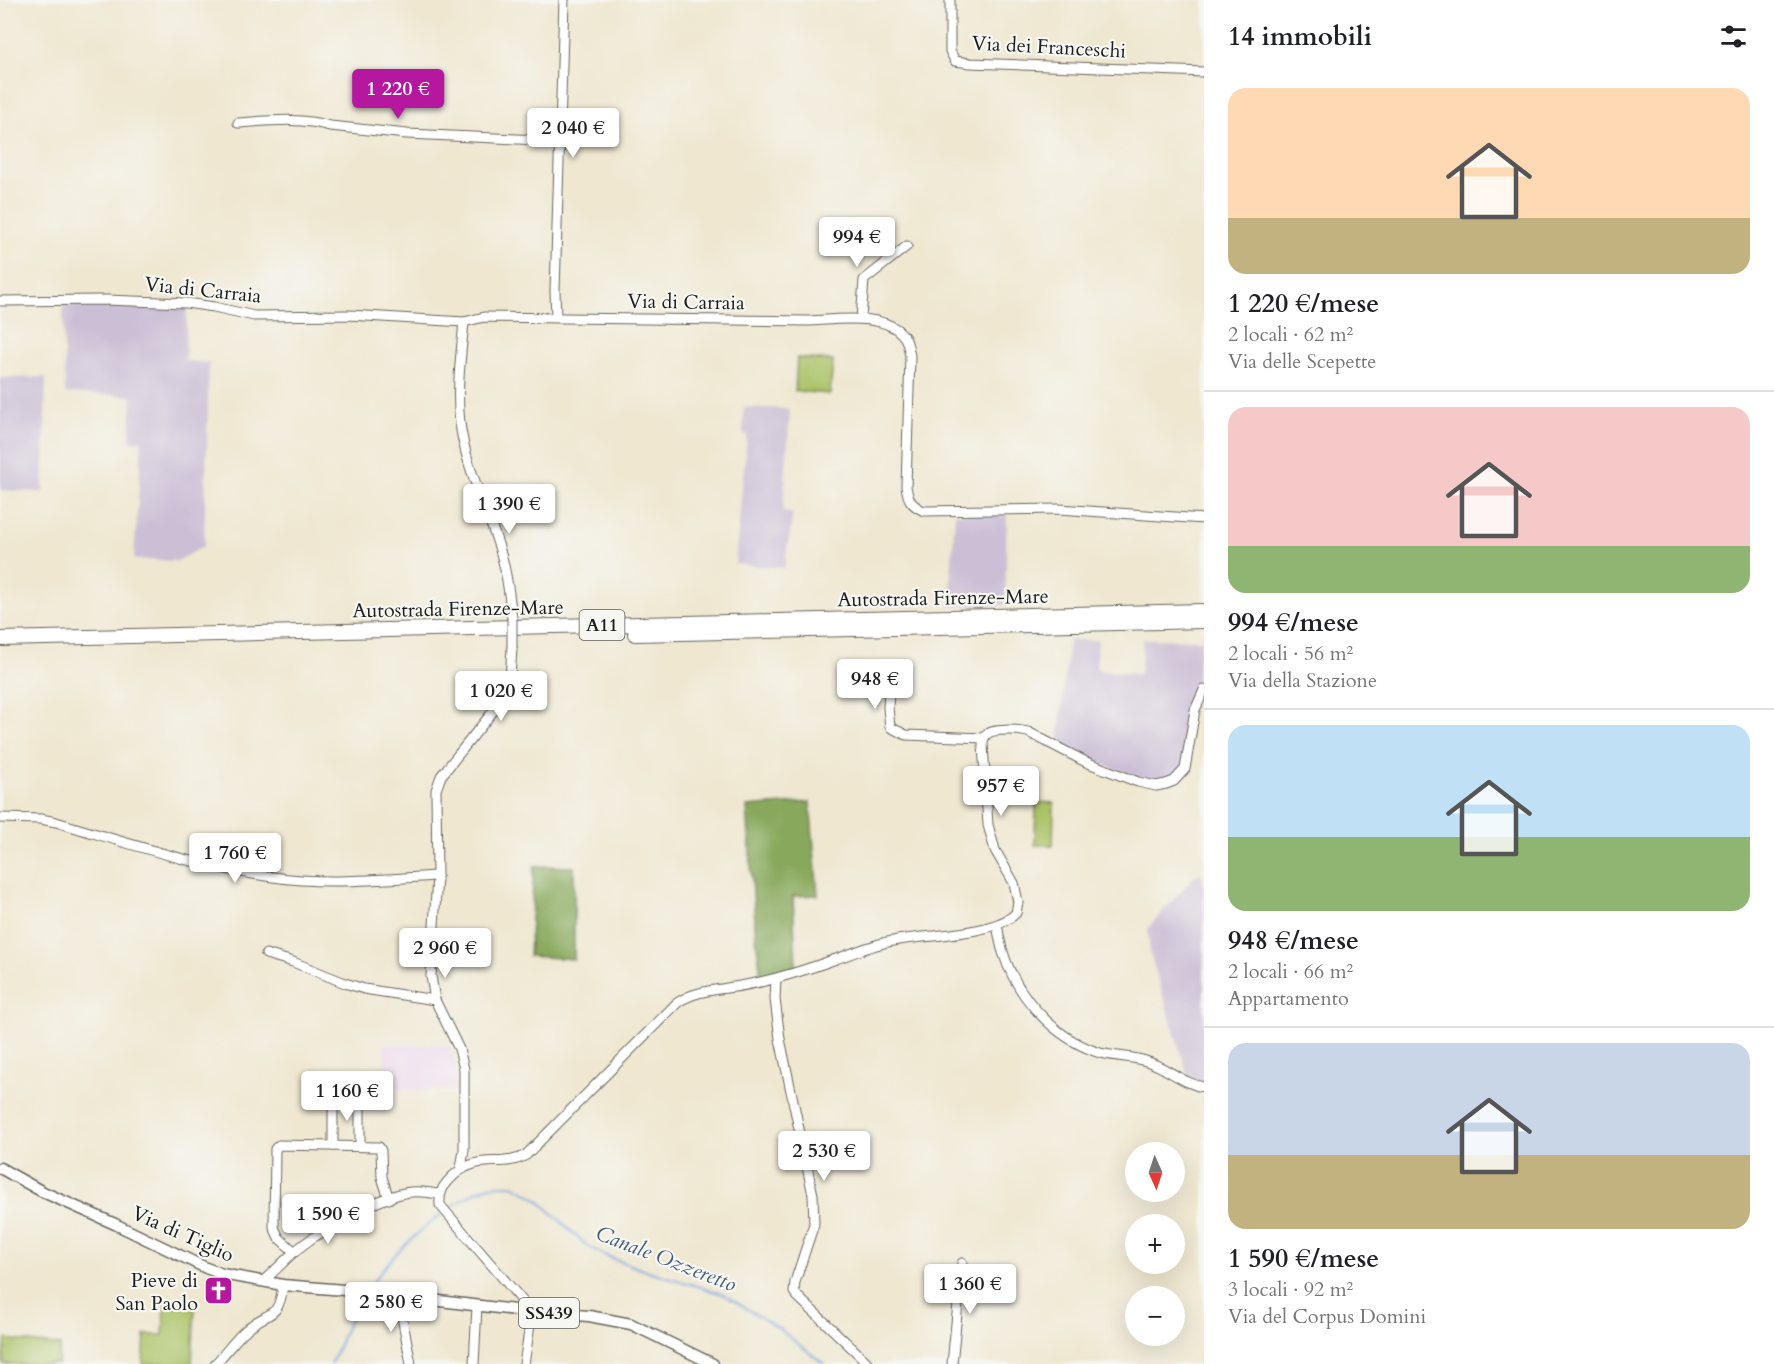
<!DOCTYPE html>
<html lang="it">
<head>
<meta charset="utf-8">
<style>
  :root { --surface:#fff; --page:#f2f2f2; --text:#202124; --muted:#757577; --line:#e0e0e0; --accent:#b5179e }
  body { margin:0; font-family:Cardo,serif; background:var(--page); color:var(--text); height:100vh; display:flex; flex-direction:column; font-size:22px; white-space:nowrap }
  * { box-sizing:border-box; margin:0 }
  p { font-size:20px; color:var(--muted) }
  .icon { flex:none; width:33px; height:33px; fill:none; stroke:currentColor; stroke-width:2; stroke-linecap:round; stroke-linejoin:round }
  .map { position:relative; flex:1; overflow:hidden }
  .details { display:flex; flex-direction:column; background:var(--surface); width:570px }
  .details>* { flex:none }
  .needle { width:39px; rotate:177deg }
  .fabs { position:absolute; left:1125px; top:1142px; display:grid; gap:12px }
  .fabs a { display:grid; place-items:center; width:60px; height:60px; border-radius:50%; background:var(--surface); box-shadow:0 6px 24px #0002; font-size:30px }
  .price { position:absolute; translate:-50% -51px; padding:0 14px; border-radius:6px; background:#fff; color:#222; font-size:20px; line-height:39px; filter:drop-shadow(0 2px 3px #0008) }
  .price::after { content:''; position:absolute; left:50%; top:36px; width:18px; height:14px; margin-left:-9px; background:inherit; clip-path:polygon(0 0,100% 0,50% 100%) }
  .price.current { background:var(--accent); color:#fff }
  ul { padding:0; list-style:none }
  li { display:grid; align-content:center; gap:12px; height:318px; padding:0 24px }
  li+li { border-top:2px solid var(--line) }
  li span { display:grid; place-items:center; height:186px; border-radius:18px; color:#555 }
  li>.icon { margin-inline-start:auto }
  span .icon { width:108px; height:108px; fill:#fffc; stroke-width:1 }
  li b { font-size:26px }
  h2 { display:flex; justify-content:space-between; align-items:center; height:72px; padding:0 24px; font-size:26px }
  main { display:flex; flex:1; min-height:0 }
  .map>svg:first-child { display:block }
  .built { fill:#ebd1eb }
  .industrial { fill:#cbbfd5 }
  .green { fill:#abc368; stroke:#647042; stroke-width:1.5 }
  .forest { fill:#88a95c; stroke:#52623c; stroke-width:1.5 }
  .lines { fill:none; stroke-linecap:round; stroke-linejoin:round }
  .stream { stroke:#75a5df; stroke-width:2 }
  .minor-casing { stroke:#66635b; stroke-width:11 }
  .major-casing { stroke:#66635b; stroke-width:13 }
  .highway-casing { stroke:#66635b; stroke-width:16 }
  .minor { stroke:#fff; stroke-width:9 }
  .major { stroke:#fff; stroke-width:10 }
  .highway { stroke:#fff; stroke-width:14 }
  .minor-bridge-casing { stroke:#66635b; stroke-width:11; stroke-linecap:butt }
  .minor-bridge { stroke:#fff; stroke-width:9 }
  .labels { text-anchor:middle; dominant-baseline:central; stroke-width:4.5; stroke-linejoin:round; paint-order:stroke }
  .shield { fill:#f6f6f2; stroke:#5d5d5c; stroke-width:1.5 }
  .shield-label { font-size:18px; font-weight:bold; fill:#1c1c1c }
  .street-label { font-size:20px; fill:#1c1c1c; stroke:#f6f6f2 }
  .poi-label { font-size:20px; fill:#1c1c1c; stroke:#f6f6f2; text-anchor:end }
  .water-label { font-size:21px; font-style:italic; fill:#445a74; stroke:#f6f6f2 }
</style>
</head>
<body>
<main>
<div class="map">
<svg width="1204" height="1364" viewBox="0 0 1204 1364">
  <rect width="100%" height="100%" fill="#f6f6f2"/>
  <filter id="ink" filterUnits="userSpaceOnUse"><feTurbulence type="fractalNoise" baseFrequency=".0167" numOctaves="2"/><feDisplacementMap in="SourceGraphic" scale="12" xChannelSelector="R" yChannelSelector="G"/><feConvolveMatrix kernelMatrix="1 2 1 2 8 2 1 2 1" color-interpolation-filters="sRGB"/></filter>
  <filter id="wash" filterUnits="userSpaceOnUse"><feTurbulence type="fractalNoise" baseFrequency=".008" numOctaves="4" result="noise"/><feDisplacementMap in="SourceGraphic" scale="24" xChannelSelector="R" yChannelSelector="G"/><feGaussianBlur stdDeviation="1.35" result="paint"/><feColorMatrix in="noise" values="0 0 0 0 0 0 0 0 0 0 0 0 0 0 0 0 0 1.4 0 .05"/><feComposite in="paint" operator="in"/></filter>
  <g filter="url(#wash)">
    <rect width="100%" height="100%" fill="#efe7d0"/>
    <path class="built" d="M385 1044 450 1046 457 1067 460 1090 383 1089Z"/>
    <g class="industrial">
      <path d="M63 303 187 307 185 361 209 363 204 546 178 561 134 559 142 441H130L132 396 65 393Z"/>
      <path d="M46 377 43 492 0 490V378Z"/>
      <path d="M744 407 790 409 783 512 793 514 784 568 735 564 747 435 743 434Z"/>
      <path d="M968 513 1007 515 1005 604 949 606 955 514Z"/>
      <path d="M1143 639 1202 640 1183 766 1172 777 1156 781 1131 775 1090 760 1058 743 1069 640H1098L1096 667 1101 671 1140 674Z"/>
      <path d="M1201 873 1204 889V1084L1189 1079 1150 953 1148 928 1194 877Z"/>
    </g>
    <g class="green">
      <path d="M797 358 833 361 830 394 795 391Z"/>
      <path d="M1036 802 1054 803 1053 845H1035Z"/>
      <path d="M165 1305 195 1308 192 1364H143L145 1335H163Z"/>
      <path d="M6 1339 60 1346 58 1364H3Z"/>
    </g>
    <g class="forest">
      <path d="M810 802 818 895 793 896 796 966 761 976 756 938 747 807Z"/>
      <path d="M534 866 574 867V959L529 956Z"/>
    </g>
    <g class="lines">
      <g class="stream">
        <path d="M448 1209 473 1193 490 1186 501 1185H513L536 1198 586 1245 604 1255 638 1268 723 1294 778 1328 824 1364"/>
        <path d="M368 1289C389 1258 414 1235 444 1212"/>
        <path d="M331 1364 347 1325 364 1296"/>
      </g>
    </g>
  </g>
  <g filter="url(#ink)">
    <g class="lines">
      <defs>
        <g id="minor">
          <path d="M950 0V51L955 61 970 63 1204 72"/>
          <path d="M238 123C268 121 302 117 330 126L407 134 560 141"/>
          <path d="M0 301 106 300 186 303 214 307 254 316 349 315 464 322 484 317 808 321C834 320 888 311 905 338 908 343 909 351 910 356L906 486C908 500 911 505 924 511L1059 509 1204 519"/>
          <path d="M556 317 555 291 564 0"/>
          <path d="M861 319 864 280 907 246"/>
          <path d="M464 322C461 354 456 390 460 423 465 464 484 502 497 541 506 566 509 592 512 618"/>
          <path d="M889 691 888 708 890 727 906 735 984 738"/>
          <path d="M0 818 41 819 56 822C128 843 198 867 273 877 327 885 382 879 437 876"/>
          <path d="M997 925C999 934 1000 943 1003 952 1016 995 1053 1037 1097 1052 1113 1057 1130 1056 1146 1061 1167 1067 1183 1084 1204 1087"/>
          <path d="M266 954 293 962 345 983 364 989 435 1000"/>
          <path d="M776 979 775 999 780 1039 813 1195 814 1224 795 1282 794 1292 797 1296 869 1364"/>
          <path d="M333 1146V1099"/>
          <path d="M360 1146V1101"/>
          <path d="M461 1168 464 1150V1069L459 1049 435 1000 431 976 437 876 436 790 441 776 503 699 510 678 512 648"/>
          <path d="M295 1252 279 1238 274 1227 275 1149 279 1145 379 1147 381 1151 382 1177 389 1199"/>
          <path d="M263 1281C274 1272 283 1262 293 1253 317 1232 380 1195 411 1192 421 1191 430 1193 439 1194"/>
          <path d="M398 1296 411 1364"/>
          <path d="M215 1364C226 1353 235 1339 247 1329 268 1310 279 1321 283 1285"/>
          <path d="M474 1364 477 1306"/>
          <path d="M524 1364 532 1312 440 1205C439 1191 443 1186 453 1176 478 1152 502 1169 526 1155L677 1003C694 991 715 990 734 987 769 982 803 971 836 959 854 953 873 944 893 941 923 935 996 935 1016 913L1018 902 1014 883 995 850 988 825 983 744C983 741 983 738 986 735 992 728 1019 730 1028 732L1086 762 1138 782 1156 786 1166 784 1174 781 1185 769 1195 710 1204 690"/>
          <path d="M952 1364 962 1263"/>
        </g>
        <path id="major" d="M0 1168 43 1192 115 1224 206 1268 222 1274 283 1285 356 1291 532 1312 589 1316 631 1324 713 1364"/>
        <g id="highway">
          <path d="M635 634 1204 621"/>
          <path d="M0 639 1204 611"/>
        </g>
      </defs>
      <use href="#minor" class="minor-casing"/>
      <use href="#major" class="major-casing"/>
      <use href="#highway" class="highway-casing"/>
      <use href="#minor" class="minor"/>
      <use href="#major" class="major"/>
      <use href="#highway" class="highway"/>
      <defs>
        <path id="minor-bridge" d="M512 618V648"/>
      </defs>
      <use href="#minor-bridge" class="minor-bridge-casing"/>
      <use href="#minor-bridge" class="minor-bridge"/>
    </g>
  </g>
  <defs>
    <symbol id="church-square" viewBox="-11 -11 22 22"><rect x="-9" y="-9" width="18" height="18" rx="4" fill="#b5179e" stroke="#f6f6f2"/><path d="M-1.2-6h2.4v3.5h3.3v2.4h-3.3V6h-2.4V-.1h-3.3v-2.4h3.3Z" fill="#fff"/></symbol>
  </defs>
  <g fill-rule="evenodd">
    <use href="#church-square" x="202" y="1274" width="33" height="33"/>
  </g>
  <g class="labels">
    <g class="shield">
      <rect x="579.5" y="610" width="45" height="30" rx="4.5"/>
      <rect x="519" y="1298" width="60" height="30" rx="4.5"/>
    </g>
    <g class="shield-label">
      <text x="602" y="625">A11</text>
      <text x="549" y="1313">SS439</text>
    </g>
    <g class="street-label">
      <text transform="translate(1049 47) rotate(3)">Via dei Franceschi</text>
      <text transform="translate(203 290) rotate(6)">Via di Carraia</text>
      <text transform="translate(686 302) rotate(1)">Via di Carraia</text>
      <text transform="translate(943 598) rotate(-1)">Autostrada Firenze-Mare</text>
      <text transform="translate(458 609) rotate(-1)">Autostrada Firenze-Mare</text>
      <text transform="translate(183 1234) rotate(24)">Via di Tiglio</text>
    </g>
    <g class="poi-label">
      <text x="198" y="1280">Pieve di<tspan x="198" dy="23">San Paolo</tspan></text>
    </g>
    <g class="water-label">
      <text transform="translate(666 1259) rotate(21)">Canale Ozzeretto</text>
    </g>
  </g>
</svg>
<div class="fabs">
<a><svg class="needle" viewBox="-14 -14 28 28"><path d="M0-13l5 13h-10z" fill="#e53935"/><path d="M0 13l5-13h-10z" fill="#757577"/></svg></a>
<a>+</a>
<a>−</a>
</div>
<b class="price current" style="left:398px;top:120px">1 220 €</b>
<b class="price" style="left:573px;top:159px">2 040 €</b>
<b class="price" style="left:857px;top:268px">994 €</b>
<b class="price" style="left:509px;top:535px">1 390 €</b>
<b class="price" style="left:875px;top:710px">948 €</b>
<b class="price" style="left:501px;top:722px">1 020 €</b>
<b class="price" style="left:1001px;top:817px">957 €</b>
<b class="price" style="left:235px;top:884px">1 760 €</b>
<b class="price" style="left:445px;top:979px">2 960 €</b>
<b class="price" style="left:347px;top:1122px">1 160 €</b>
<b class="price" style="left:824px;top:1182px">2 530 €</b>
<b class="price" style="left:328px;top:1245px">1 590 €</b>
<b class="price" style="left:970px;top:1315px">1 360 €</b>
<b class="price" style="left:391px;top:1333px">2 580 €</b>
</div>
<section class="details">
<h2>14 immobili<svg class="icon" aria-label="filters" viewBox="0 0 24 24"><path d="M4 7h16M4 17h16"/><circle cx="9" cy="7" r="2"/><circle cx="15" cy="17" r="2"/></svg></h2>
<ul>
<li><span style="background:linear-gradient(#ffd9b3 70%,#c2b280 0)"><svg class="icon" aria-label="home" viewBox="0 0 24 24"><path d="M3 11l9-7 9 7M6 9v11h12V9"/></svg></span><div><b>1 220 €/mese</b><p>2 locali · 62 m²</p><p>Via delle Scepette</p></div></li>
<li><span style="background:linear-gradient(#f6c9c9 75%,#8fb573 0)"><svg class="icon" aria-label="home" viewBox="0 0 24 24"><path d="M3 11l9-7 9 7M6 9v11h12V9"/></svg></span><div><b>994 €/mese</b><p>2 locali · 56 m²</p><p>Via della Stazione</p></div></li>
<li><span style="background:linear-gradient(#bfe0f5 60%,#8fb573 0)"><svg class="icon" aria-label="home" viewBox="0 0 24 24"><path d="M3 11l9-7 9 7M6 9v11h12V9"/></svg></span><div><b>948 €/mese</b><p>2 locali · 66 m²</p><p>Appartamento</p></div></li>
<li><span style="background:linear-gradient(#c9d6e8 60%,#c2b280 0)"><svg class="icon" aria-label="home" viewBox="0 0 24 24"><path d="M3 11l9-7 9 7M6 9v11h12V9"/></svg></span><div><b>1 590 €/mese</b><p>3 locali · 92 m²</p><p>Via del Corpus Domini</p></div></li>
</ul>
</section>
</main>
</body>
</html>
